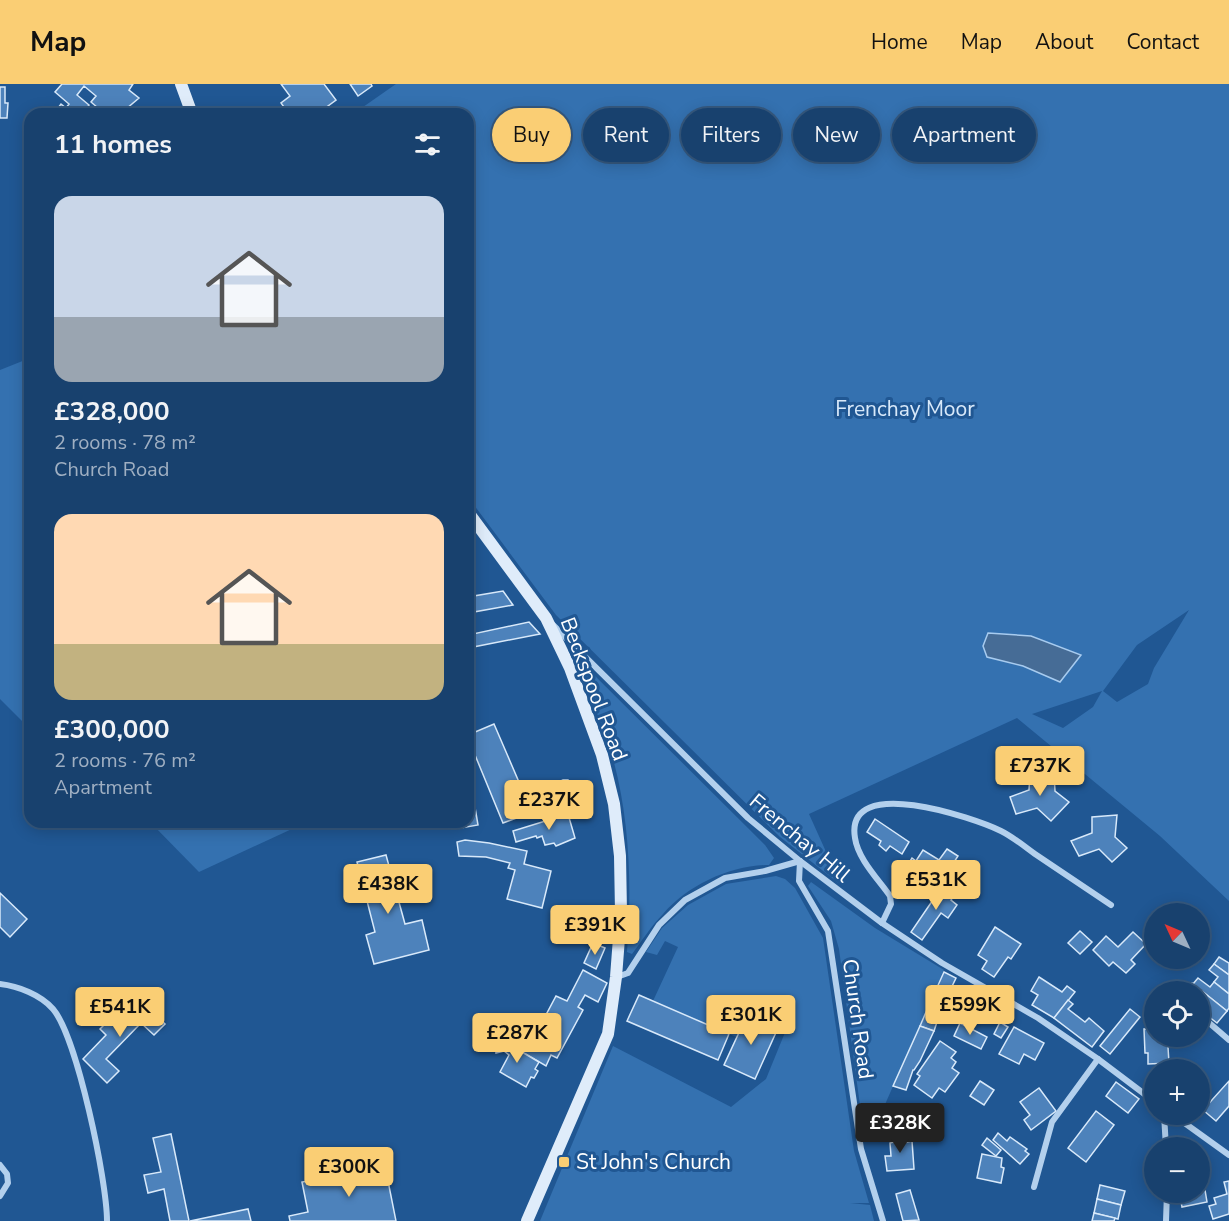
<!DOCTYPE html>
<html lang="en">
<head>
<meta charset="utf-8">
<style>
  :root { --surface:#18416e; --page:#214873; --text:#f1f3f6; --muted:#9fafc2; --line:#365a81; --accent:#face74 }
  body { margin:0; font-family:"Nunito Sans",sans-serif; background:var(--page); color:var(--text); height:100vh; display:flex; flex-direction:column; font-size:22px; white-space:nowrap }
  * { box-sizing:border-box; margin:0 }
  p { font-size:20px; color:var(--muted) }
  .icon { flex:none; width:33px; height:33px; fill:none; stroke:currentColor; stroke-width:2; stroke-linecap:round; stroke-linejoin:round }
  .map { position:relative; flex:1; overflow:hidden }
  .details { position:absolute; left:24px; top:24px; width:450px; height:720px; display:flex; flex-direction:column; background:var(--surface); border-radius:18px; box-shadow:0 3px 15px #0003,0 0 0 2px var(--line) }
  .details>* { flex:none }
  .top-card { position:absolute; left:492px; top:24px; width:570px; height:54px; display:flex; gap:12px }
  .needle { width:39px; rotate:314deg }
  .fabs { position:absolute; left:1144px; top:819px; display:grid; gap:12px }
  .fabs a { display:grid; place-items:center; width:66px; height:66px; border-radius:50%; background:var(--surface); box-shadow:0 3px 15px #0003,0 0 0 2px var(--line); font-size:30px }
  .price { position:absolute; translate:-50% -51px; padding:0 14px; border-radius:6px; background:var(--accent); color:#111; font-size:20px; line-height:39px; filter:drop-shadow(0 2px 3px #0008) }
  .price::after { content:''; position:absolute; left:50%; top:36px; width:18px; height:14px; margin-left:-9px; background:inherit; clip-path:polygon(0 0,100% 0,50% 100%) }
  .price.active { background:#222; color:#fff }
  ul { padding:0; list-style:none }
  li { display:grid; align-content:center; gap:12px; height:318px; padding:0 30px }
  li span { display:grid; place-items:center; height:186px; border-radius:18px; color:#555 }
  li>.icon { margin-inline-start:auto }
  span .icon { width:108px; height:108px; fill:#fffc; stroke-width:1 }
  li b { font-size:26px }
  h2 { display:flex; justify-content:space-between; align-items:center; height:72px; padding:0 30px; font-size:26px }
  .pill { padding:0 21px; border-radius:27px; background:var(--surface); box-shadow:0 3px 15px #0003,0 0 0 2px var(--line); font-size:21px; line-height:54px }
  .pill.active { background:var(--accent); color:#111 }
  header { display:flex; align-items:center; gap:36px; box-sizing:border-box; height:84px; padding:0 30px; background:var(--accent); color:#111 }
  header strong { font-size:28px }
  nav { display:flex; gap:33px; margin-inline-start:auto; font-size:21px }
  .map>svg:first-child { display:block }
  .green { fill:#3471b0; fill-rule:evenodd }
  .water { fill:#466c96; stroke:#a7cbef; stroke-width:1.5 }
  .building { fill:#4d82bb; stroke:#d8e9fa; stroke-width:1.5 }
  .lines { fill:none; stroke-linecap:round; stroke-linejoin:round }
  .street { stroke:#b3d0ed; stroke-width:6 }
  .secondary { stroke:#dfecfa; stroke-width:12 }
  .poi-dot { fill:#face74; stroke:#205793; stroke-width:2 }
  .labels { text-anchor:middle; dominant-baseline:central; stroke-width:6; stroke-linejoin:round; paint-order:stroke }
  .park-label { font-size:21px; fill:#d8e9fa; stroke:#205793 }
  .street-label { font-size:21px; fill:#fff; stroke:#205793 }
  .poi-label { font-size:21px; fill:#fff; stroke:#205793; text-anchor:start }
</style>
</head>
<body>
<header>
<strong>Map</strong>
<nav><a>Home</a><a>Map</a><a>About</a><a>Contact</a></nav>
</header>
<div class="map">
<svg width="1229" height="1137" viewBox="0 0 1229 1137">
  <rect width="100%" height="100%" fill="#205793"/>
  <g class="green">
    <path d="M396 0H1229V817L1160 752 1017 634 809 730 841 801 780 753 556 531 468 413V30H353ZM1189 526 1154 584 1148 600 1117 618 1103 607 1137 561ZM1102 607 1093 623 1063 644 1032 630Z"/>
    <path d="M30 274V645L0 615V286Z"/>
    <path d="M583 580 765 761 774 774 769 781C731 781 688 801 663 830 651 842 642 857 632 870L627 868C632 802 630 735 612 671 604 641 589 613 578 585Z"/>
    <path d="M150 738H307L199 788Z"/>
    <path d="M776 792 785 795 795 804 823 854 854 1067 869 1119H850L870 1121 874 1137H540L613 962 731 1023 766 995 786 946 748 929 736 953 653 917 678 863 665 857 657 871 646 868 662 844 688 821 726 800Z"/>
    <path d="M811 798 875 844 944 886 883 1025 861 1029 839 865 831 837 808 802Z"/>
  </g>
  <path class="water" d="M988 549 1031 552 1081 571 1060 598 1023 582 987 573 983 562Z"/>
  <g class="building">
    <path d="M62 0H133L129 6 139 14 120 30H105L91 18 96 12 84 2 77 11 89 21 82 30H58L55 28 61 20 66 24 69 20 55 8Z"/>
    <path d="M281 0H324L336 16 317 30H289L281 19 290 12Z"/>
    <path d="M350 0H371L372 2 358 12Z"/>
    <path d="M0 3H5V19H8L7 34H0Z"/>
    <path d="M503 507 513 521 468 529V513Z"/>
    <path d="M529 538 540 550 468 564V551Z"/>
    <path d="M494 640 525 712 563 696H568L577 704 578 711 576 715 571 719 532 734 530 729 503 739 468 654V651Z"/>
    <path d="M1054 688 1055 707 1069 718 1051 737 1037 724 1016 730 1010 713 1029 706 1030 690Z"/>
    <path d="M471 700 478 741 461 744 460 738H468V701Z"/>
    <path d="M568 730 575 754 556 762 554 759 545 761 542 752 537 754 536 752 516 758 513 747Z"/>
    <path d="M1117 731 1115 753 1127 764 1112 778 1099 765 1079 772 1071 757 1092 749V733Z"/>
    <path d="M875 735 909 758 902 770 890 762 886 767 879 761 881 757 867 748Z"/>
    <path d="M465 756 489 759 527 767 524 780 551 787 542 824 507 815 515 786 508 784 510 779 486 773 459 772 457 758Z"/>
    <path d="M947 765 958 772 940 800 927 792 924 796 915 790 909 799 920 806 916 812 896 799 912 774 916 777 923 766 939 776Z"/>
    <path d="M386 771 405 840 422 836 429 866 374 880 366 851 375 848 357 778Z"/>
    <path d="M941 798 955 810 951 816 957 821 948 834 941 829 922 856 911 848 937 810 935 808Z"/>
    <path d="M0 809 27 835 10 853 0 843Z"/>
    <path d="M995 843 1021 860 1011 875 1008 873 994 893 982 885 987 877 978 871Z"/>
    <path d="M1080 847 1092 858 1080 870 1068 859Z"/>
    <path d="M1133 848 1146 860 1131 876 1135 880 1126 889 1113 878 1109 882 1093 866 1106 852 1118 863Z"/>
    <path d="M593 859 605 864 596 885 584 879Z"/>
    <path d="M1219 873 1229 879V891L1214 880Z"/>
    <path d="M1214 880 1229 891V910L1214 898 1218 893 1209 886Z"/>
    <path d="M583 886 607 899 598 918 585 911 578 923 583 926 557 974 551 971 546 982 519 966 524 956 531 959 556 912 567 917Z"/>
    <path d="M944 888 956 894 942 923 930 919Z"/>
    <path d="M1039 893 1062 908 1067 902 1075 908 1054 934 1032 921 1038 911 1031 907Z"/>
    <path d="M1198 894 1210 903 1214 898 1229 910V924L1227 927 1193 900Z"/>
    <path d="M1192 899 1227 927 1217 939 1200 926V908H1185Z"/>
    <path d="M639 911 729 950 718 976 627 937Z"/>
    <path d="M140 916 165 940 154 951 141 939 106 975 119 987 107 999 83 975 106 951 100 945 111 934 117 939Z"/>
    <path d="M1068 916 1073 920 1068 925 1085 938 1089 934 1104 947 1092 963 1054 934Z"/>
    <path d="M930 919 942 923 934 947 920 942Z"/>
    <path d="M1130 925 1140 933 1110 970 1100 962Z"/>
    <path d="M1155 927V939H1147V928Z"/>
    <path d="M748 929 778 944 755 995 724 981Z"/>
    <path d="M1000 938 1008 943 1001 954 994 950Z"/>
    <path d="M960 939 987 953 981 965 954 952Z"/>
    <path d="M920 942 934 947 920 977 914 986H913L906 1006 893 1002Z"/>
    <path d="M1014 943 1044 959 1035 976 1024 970 1019 980 999 970Z"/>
    <path d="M1144 945H1155V952L1173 953V963H1168L1169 979 1148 980V969H1145Z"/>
    <path d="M503 957 539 978 535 985 538 987 534 994 531 993 526 1003 500 988 509 971 504 967 496 969 495 959Z"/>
    <path d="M940 957 956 968 951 974 956 978 952 984 959 989 945 1008 939 1004 932 1014 914 1001 920 992 917 990Z"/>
    <path d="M980 997 994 1006 984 1021 970 1012Z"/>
    <path d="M1229 997V1022L1216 1037 1203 1026Z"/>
    <path d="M1116 998 1139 1015 1128 1029 1106 1012Z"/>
    <path d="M1039 1004 1056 1027 1031 1046 1024 1036 1030 1031 1020 1018Z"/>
    <path d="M886 1026 890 1050 873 1051V1028Z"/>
    <path d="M1096 1027 1114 1041 1086 1078 1068 1064Z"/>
    <path d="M907 1049V1058L912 1057 914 1085 887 1087 885 1072H891L890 1059 894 1058 893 1050Z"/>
    <path d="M998 1049 1007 1057 1010 1053 1027 1065 1025 1067 1029 1070 1020 1080 993 1056Z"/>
    <path d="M171 1050 189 1137H170L164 1105 148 1109 144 1091 161 1088 153 1054Z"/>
    <path d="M987 1054 1001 1066 996 1072 982 1061Z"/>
    <path d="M982 1070 1002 1074 1001 1083 1004 1084 1001 1099 977 1094Z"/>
    <path d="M385 1082 396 1137H290L289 1132 308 1128 302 1098Z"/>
    <path d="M1229 1097V1130L1213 1135 1209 1122 1216 1120 1214 1114 1227 1110 1224 1098Z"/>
    <path d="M1100 1101 1125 1107 1121 1121 1097 1115Z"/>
    <path d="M910 1106 919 1136 903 1137 896 1110Z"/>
    <path d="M1205 1106 1207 1118 1182 1123 1179 1108H1200Z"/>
    <path d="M1097 1115 1121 1121 1118 1135 1094 1129Z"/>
    <path d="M248 1125 251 1137H190Z"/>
    <path d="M1094 1129 1115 1134 1114 1137H1092Z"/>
  </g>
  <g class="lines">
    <g class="street">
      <path d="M553 541 748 734 800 777 882 839 942 879 1038 934 1098 975 1155 1018"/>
      <path d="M800 777 799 797 828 847 861 1065 883 1137"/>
      <path d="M882 839 891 820 890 812C878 795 858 775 855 754 844 689 974 734 1001 747 1013 753 1024 762 1035 770 1060 787 1086 804 1111 821"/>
      <path d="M617 893 628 889 659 841 685 816 725 794 765 787 800 777"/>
      <path d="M0 900C18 902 41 911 53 925 77 953 107 1097 107 1137"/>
      <path d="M1200 931 1229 956"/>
      <path d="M1164 1030 1166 1064"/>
      <path d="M1172 1030 1229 1071"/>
      <path d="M0 1081 7 1090 8 1099 0 1112"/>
      <path d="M1034 1103 1052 1038 1098 975"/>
      <path d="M1166 1137 1167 1108"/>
    </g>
    <g class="secondary">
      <path d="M181 0 192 30"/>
      <path d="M468 428 546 534 570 584 602 671 614 720 620 772 621 828 616 893 608 950 527 1137"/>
    </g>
  </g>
  <rect class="poi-dot" x="558" y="1072" width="12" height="12" rx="3"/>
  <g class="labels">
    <g class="park-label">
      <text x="905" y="325">Frenchay Moor</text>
    </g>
    <g class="street-label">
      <text transform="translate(594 605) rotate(69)">Beckspool Road</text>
      <text transform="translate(800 754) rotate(40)">Frenchay Hill</text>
      <text transform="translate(858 935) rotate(82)">Church Road</text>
    </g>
    <g class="poi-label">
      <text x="576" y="1078">St John's Church</text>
    </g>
  </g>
</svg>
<div class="fabs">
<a><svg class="needle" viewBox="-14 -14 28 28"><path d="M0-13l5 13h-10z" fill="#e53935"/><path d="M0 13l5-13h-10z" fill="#9fafc2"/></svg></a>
<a><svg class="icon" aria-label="locate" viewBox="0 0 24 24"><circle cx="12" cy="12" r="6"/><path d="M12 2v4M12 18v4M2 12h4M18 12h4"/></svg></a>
<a>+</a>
<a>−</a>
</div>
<b class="price" style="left:1040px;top:713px">£737K</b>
<b class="price" style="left:549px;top:747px">£237K</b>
<b class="price" style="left:936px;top:827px">£531K</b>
<b class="price" style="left:388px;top:831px">£438K</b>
<b class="price" style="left:595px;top:872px">£391K</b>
<b class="price" style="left:970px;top:952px">£599K</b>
<b class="price" style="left:120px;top:954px">£541K</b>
<b class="price" style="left:751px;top:962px">£301K</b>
<b class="price" style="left:517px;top:980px">£287K</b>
<b class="price active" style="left:900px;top:1070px">£328K</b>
<b class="price" style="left:349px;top:1114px">£300K</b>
<div class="top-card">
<a class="pill active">Buy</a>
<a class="pill">Rent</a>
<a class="pill">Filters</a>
<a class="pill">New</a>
<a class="pill">Apartment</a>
</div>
<section class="details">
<h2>11 homes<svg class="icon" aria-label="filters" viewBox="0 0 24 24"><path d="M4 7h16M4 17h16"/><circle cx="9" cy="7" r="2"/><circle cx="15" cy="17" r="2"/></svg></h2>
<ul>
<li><span style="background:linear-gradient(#c9d6e8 65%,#9aa5b1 0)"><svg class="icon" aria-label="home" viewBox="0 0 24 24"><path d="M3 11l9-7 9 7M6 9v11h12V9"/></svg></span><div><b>£328,000</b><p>2 rooms · 78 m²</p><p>Church Road</p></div></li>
<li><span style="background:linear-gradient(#ffd9b3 70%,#c2b280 0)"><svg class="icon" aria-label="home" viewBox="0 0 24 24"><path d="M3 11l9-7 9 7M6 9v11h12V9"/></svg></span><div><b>£300,000</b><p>2 rooms · 76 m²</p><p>Apartment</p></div></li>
</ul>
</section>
</div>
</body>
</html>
